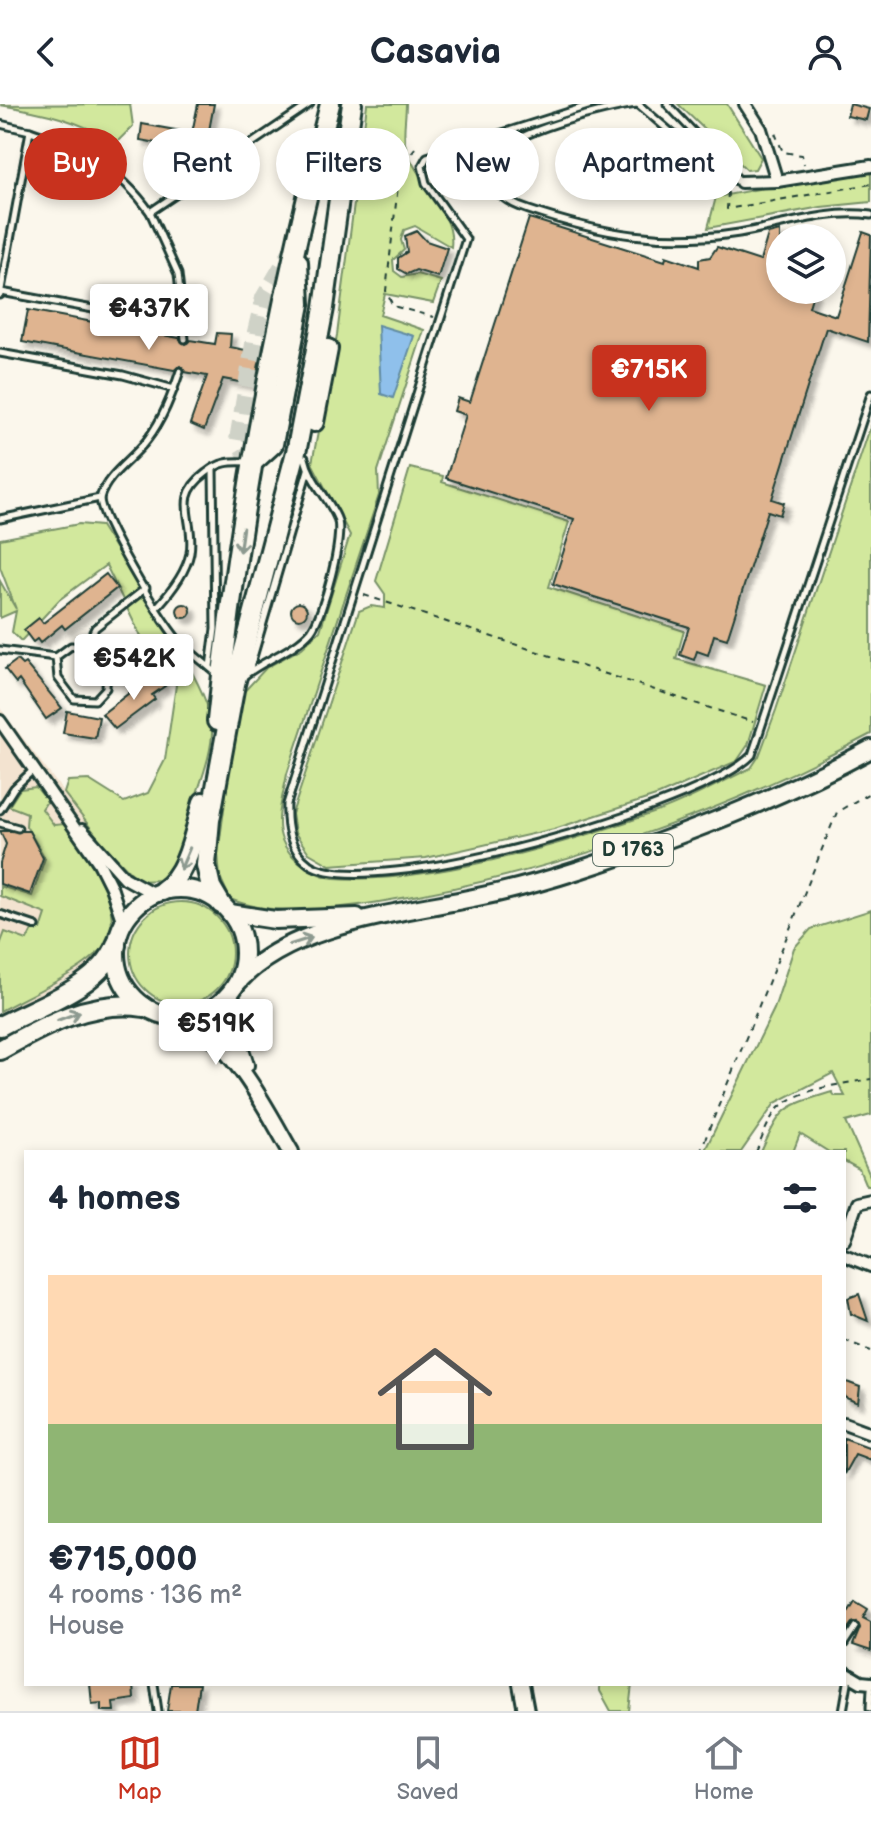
<!DOCTYPE html>
<html lang="en">
<head>
<meta charset="utf-8">
<style>
  :root { --surface:#fff; --page:#f2f2f3; --text:#1f2937; --muted:#747a83; --line:#e0e1e3; --accent:#c8321e }
  body { margin:0; font-family:"Balsamiq Sans",sans-serif; background:var(--page); color:var(--text); height:100vh; display:flex; flex-direction:column; font-size:30px; white-space:nowrap }
  * { box-sizing:border-box; margin:0 }
  p { font-size:26px; color:var(--muted) }
  .icon { flex:none; width:44px; height:44px; fill:none; stroke:currentColor; stroke-width:2; stroke-linecap:round; stroke-linejoin:round }
  .map { position:relative; flex:1; overflow:hidden }
  .sheet { position:absolute; left:24px; top:1046px; width:822px; height:536px; display:flex; flex-direction:column; background:var(--surface); border-radius:0px; box-shadow:0 4px 12px #0003 }
  .sheet>* { flex:none }
  .top-card { position:absolute; left:24px; top:24px; width:824px; height:72px; display:flex; gap:16px }
  .controls { position:absolute; left:766px; top:120px; display:grid; gap:16px }
  .controls a { display:grid; place-items:center; width:80px; height:80px; border-radius:50%; background:var(--surface); box-shadow:0 4px 12px #0003; font-size:40px }
  .price { position:absolute; translate:-50% -68px; padding:0 18px; border-radius:8px; background:#fff; color:#222; font-size:26px; line-height:52px; filter:drop-shadow(0 2px 4px #0008) }
  .price::after { content:''; position:absolute; left:50%; top:48px; width:24px; height:18px; margin-left:-12px; background:inherit; clip-path:polygon(0 0,100% 0,50% 100%) }
  .price.selected { background:var(--accent); color:#fff }
  ul { padding:0; list-style:none }
  li { display:grid; align-content:center; gap:16px; height:424px; padding:0 24px }
  li span { display:grid; place-items:center; height:248px; border-radius:0px; color:#555 }
  li>.icon { margin-inline-start:auto }
  span .icon { width:144px; height:144px; fill:#fffc; stroke-width:1 }
  li b { font-size:34px }
  h2 { display:flex; justify-content:space-between; align-items:center; height:96px; padding:0 24px; font-size:34px }
  .chip { padding:0 28px; border-radius:36px; background:var(--surface); box-shadow:0 4px 12px #0003; font-size:28px; line-height:72px }
  .chip.selected { background:var(--accent); color:#fff }
  header { display:flex; justify-content:space-between; align-items:center; height:104px; padding:0 24px; background:var(--surface); font-size:36px; font-weight:700 }
  .tabs { display:flex; justify-content:space-around; align-items:center; height:112px; border-top:2px solid var(--line); background:var(--surface); font-size:22px; color:var(--muted) }
  .tabs a { display:grid; justify-items:center; gap:4px }
  .tabs .selected { color:var(--accent) }
  .map>svg:first-child { display:block }
  .built { fill:#f3e3d0 }
  .green { fill:#d2e89d; stroke:#789268; stroke-width:2 }
  .water { fill:#8fc0eb; stroke:#628ca2; stroke-width:2 }
  .building { fill:#dfb490; stroke:#1f3d34; stroke-width:2; filter:url(#shadow) }
  .lines { fill:none; stroke-linecap:round; stroke-linejoin:round }
  .highway-tunnel { stroke:#cfd2c7; stroke-width:18; stroke-dasharray:18 9; stroke-linecap:butt }
  .lane-casing { stroke:#1f3d34; stroke-width:11 }
  .street-casing { stroke:#1f3d34; stroke-width:16 }
  .secondary-casing { stroke:#1f3d34; stroke-width:20 }
  .primary-casing { stroke:#1f3d34; stroke-width:22 }
  .highway-casing { stroke:#1f3d34; stroke-width:24 }
  .path { stroke:#1f3d34; stroke-width:2; stroke-dasharray:6 6; stroke-linecap:butt }
  .lane { stroke:#fbf7ec; stroke-width:5 }
  .street { stroke:#fbf7ec; stroke-width:10 }
  .secondary { stroke:#fbf7ec; stroke-width:14 }
  .primary { stroke:#fbf7ec; stroke-width:16 }
  .highway { stroke:#fbf7ec; stroke-width:18 }
  .oneway { stroke:#8d9a90 }
  .labels { text-anchor:middle; dominant-baseline:central; stroke-width:8; stroke-linejoin:round; paint-order:stroke }
  .shield { fill:#fbf7ec; stroke:#61756b; stroke-width:2 }
  .shield-label { font-size:20px; font-weight:bold; fill:#1f3d34 }
</style>
</head>
<body>
<header><svg class="icon" aria-label="back" viewBox="0 0 24 24"><path d="M15 5l-7 7 7 7"/></svg>Casavia<svg class="icon" aria-label="person" viewBox="0 0 24 24"><circle cx="12" cy="8" r="4"/><path d="M4 21q1-7 8-7t8 7"/></svg></header>
<div class="map">
<svg width="871" height="1607" viewBox="0 0 871 1607">
  <defs>
    <filter id="shadow"><feDropShadow dx="5.5" dy="5.5" stdDeviation="2" flood-color="#0004"/></filter>
  </defs>
  <rect width="100%" height="100%" fill="#fbf7ec"/>
  <filter id="ink" filterUnits="userSpaceOnUse"><feTurbulence type="fractalNoise" baseFrequency=".0125" numOctaves="2"/><feDisplacementMap in="SourceGraphic" scale="16" xChannelSelector="R" yChannelSelector="G"/><feConvolveMatrix kernelMatrix="1 2 1 2 8 2 1 2 1" color-interpolation-filters="sRGB"/></filter>
  <g filter="url(#ink)">
    <path class="built" d="M0 604 103 740 116 784 112 823 90 862 0 912Z"/>
    <g class="green">
      <path d="M130 0 133 22 116 39C79 16 43 8 0 1Z"/>
      <path d="M367 0H406C406 12 403 27 405 39 413 76 456 106 451 143L415 122 404 126 401 136 404 146 393 156 394 167 402 173 417 170 441 177 433 199 385 190 380 211 424 226 378 367 379 391 287 670C284 689 274 716 282 736 289 755 315 772 334 774 431 781 570 738 662 706 692 695 721 678 751 664L759 652 776 606 871 321V630C720 711 554 769 385 797 336 805 276 814 230 795L220 773 218 750 239 593 266 564 302 544 320 527 350 431 312 359 337 231Z"/>
      <path d="M678 0H727L761 54 755 65 747 66Z"/>
      <path d="M871 64V98L821 103 708 124 716 93Z"/>
      <path d="M410 364 443 372 442 378 569 418 549 483 684 527 676 555 766 581 748 641 737 657 659 691 554 725 426 754 330 761 309 749 295 729 292 710 359 507 371 502 385 504V490L376 477Z"/>
      <path d="M79 420 101 422C127 464 208 578 212 620 214 646 200 679 192 704 184 730 179 755 161 776L139 777 103 740 64 689 68 677 89 676 124 698 148 689 165 656 176 581 145 541 106 461 59 496 21 537 12 528 16 507 0 514V477L16 505 0 463V435Z"/>
      <path d="M36 683 47 697 42 705 54 721 65 720C151 841 112 848 0 907V841L5 828 27 836 32 826 41 825 46 810 0 792V782L32 792 45 754 26 722 27 709 9 702 20 685Z"/>
      <circle cx="181" cy="849" r="51"/>
      <path d="M871 806V1011L846 1018 871 1074V1082H866L859 1065 844 1057V1048H829L800 1030 793 1048H761C782 1001 784 1003 832 988L835 992H845L833 969 775 999 741 1048H704L774 905 794 844 811 825Z"/>
      <path d="M600 1580H632L629 1607H611L600 1587Z"/>
    </g>
    <path class="water" d="M378 221 414 232 393 294 381 290Z"/>
    <g class="building">
      <path d="M198 0H214L205 48 140 36 142 20 192 29Z"/>
      <path d="M850 0 869 5 866 16 847 12Z"/>
      <path d="M529 114 665 157 666 152 699 163V155L710 153 717 143 760 157 768 130 780 127V186H814L809 203 836 212 863 128 871 131 868 238 826 224 772 395 784 399 780 411 768 407 727 535 714 531 708 551 697 547 694 556 680 551 689 523 553 480 574 415 446 374 466 311 454 307 458 294 470 298Z"/>
      <path d="M417 127 426 137 447 144 438 173 416 166 407 170 398 165V154L407 148 405 132Z"/>
      <path d="M28 206 179 234 185 240 190 236 215 240 217 229 231 230 230 243 261 249 255 281 223 275 204 326 190 320 207 272 185 268 181 262 174 266 22 238Z"/>
      <path d="M106 470 117 484 65 525 62 521 40 539 37 535 33 538 24 526 39 514 43 519Z"/>
      <circle cx="299" cy="507" r="8"/>
      <circle cx="184" cy="507" r="7"/>
      <path d="M17 556 22 561 25 559 62 604 46 615 19 576 16 579 5 565Z"/>
      <path d="M155 569 165 582 152 591 155 595 115 625 102 610Z"/>
      <path d="M67 607 99 613 95 634 63 629Z"/>
      <path d="M0 727H29L43 754 30 790 0 780V759L6 740Z"/>
      <path d="M859 1190 868 1217 851 1210 848 1194Z"/>
      <path d="M844 1277 860 1283 858 1299 844 1293Z"/>
      <path d="M844 1334 871 1344V1356L855 1350 844 1370Z"/>
      <path d="M855 1497 868 1505 863 1514 871 1518V1547L853 1541 860 1524 857 1518 852 1519 844 1530V1504L849 1507Z"/>
      <path d="M90 1580H133L134 1595 113 1598 114 1607H101V1599L92 1600Z"/>
      <path d="M171 1580H199L195 1607H167Z"/>
    </g>
    <g class="lines">
      <path class="highway-tunnel" d="M252 359 238 336 256 228 264 194 293 145"/>
      <defs>
        <g id="lane">
          <path d="M594 0 427 53 422 62 426 79 466 135 287 700C286 722 289 745 309 760 367 800 704 702 752 651L871 290"/>
          <path d="M667 0 740 77"/>
          <path d="M0 20 30 27"/>
          <path d="M740 77 724 74 638 0C609 3 504 29 493 55 481 84 507 99 529 106 600 130 664 141 739 129 781 122 828 105 871 111"/>
          <path d="M150 108 178 170 185 235"/>
          <path d="M1 188 185 222"/>
          <path d="M0 191 30 27C80 44 119 64 150 108L310 0"/>
          <path d="M0 249 123 271 174 285"/>
          <path d="M100 394C100 416 161 516 178 536 189 548 204 558 216 569"/>
          <path d="M0 415 100 394C107 370 133 355 147 336 163 315 172 291 180 267"/>
          <path d="M157 503C170 489 186 469 190 449 196 415 171 395 206 369 220 358 229 357 247 358"/>
          <path d="M71 542 96 544 107 558 106 584 95 596 74 595 58 574 56 553Z"/>
          <path d="M86 542 95 524 146 484"/>
          <path d="M0 546 56 553"/>
          <path d="M210 563 215 525 213 364"/>
          <path d="M249 567 308 366"/>
          <path d="M244 572C264 556 295 546 311 527 323 512 345 431 337 414 328 393 310 377 305 354"/>
          <path d="M0 706 14 684 32 667"/>
          <path d="M0 719 18 724"/>
          <path d="M0 810 36 822"/>
          <path d="M844 1540 855 1523"/>
          <path d="M154 1580 158 1607"/>
          <path d="M870 1604 871 1585"/>
          <path d="M843 1607 849 1573"/>
        </g>
        <g id="street">
          <path d="M745 0 761 25 777 77"/>
          <path d="M741 78 777 77 871 62"/>
          <path d="M0 617 99 759 111 783 123 819"/>
          <path d="M82 726 125 774 154 790"/>
          <path d="M844 1136 857 1099 871 1096"/>
          <path d="M844 1151 871 1162"/>
          <path d="M844 1319 871 1329"/>
          <path d="M844 1568 861 1578 871 1579"/>
        </g>
        <g id="secondary">
          <path d="M230 890 232 918 246 961"/>
          <path d="M187 914C237 946 262 997 291 1048"/>
          <path d="M521 1580 526 1607"/>
        </g>
        <g id="primary">
          <circle cx="180" cy="849" r="64"/>
          <path d="M230 809 275 816 357 813"/>
          <path d="M237 879C289 820 400 809 473 794 509 787 545 777 579 766 679 733 779 695 871 645"/>
        </g>
        <g id="highway">
          <path d="M314 318 328 245"/>
          <path d="M252 359 273 340 300 200 298 158"/>
          <path d="M217 617C238 408 278 203 330 0"/>
          <path d="M162 787C189 769 194 728 203 698"/>
          <path d="M221 800 211 783 206 761 210 716 235 580 297 344 324 204 352 0"/>
          <path d="M0 922C37 902 100 883 116 841"/>
          <path d="M0 946C45 921 91 895 144 903"/>
        </g>
      </defs>
      <use href="#lane" class="lane-casing"/>
      <use href="#street" class="street-casing"/>
      <use href="#secondary" class="secondary-casing"/>
      <use href="#primary" class="primary-casing"/>
      <use href="#highway" class="highway-casing"/>
      <g class="path">
        <path d="M775 29 783 48 802 51 804 60"/>
        <path d="M415 44 400 64 386 187 393 202 434 213"/>
        <path d="M728 88 727 105 871 80"/>
        <path d="M364 491 753 618"/>
        <path d="M700 1048 837 708 871 688"/>
        <path d="M756 1048C763 1033 770 1008 785 999 809 983 844 980 871 975"/>
        <path d="M844 1236 871 1247"/>
      </g>
      <use href="#lane" class="lane"/>
      <use href="#street" class="street"/>
      <use href="#secondary" class="secondary"/>
      <use href="#primary" class="primary"/>
      <use href="#highway" class="highway"/>
    </g>
    <defs><path id="oneway-shaft" d="M-6 0H5M1.5-3L5.5 0L1.5 3" fill="none" stroke-width="1.6" stroke-linecap="round" stroke-linejoin="round" transform="scale(2)"/></defs>
    <g class="oneway">
      <use href="#oneway-shaft" transform="translate(241 436) rotate(98)"/>
      <use href="#oneway-shaft" transform="translate(185 755) rotate(113)"/>
      <use href="#oneway-shaft" transform="translate(301 837) rotate(-18)"/>
      <use href="#oneway-shaft" transform="translate(69 912) rotate(-21)"/>
    </g>
  </g>
  <g class="labels">
    <rect class="shield" x="593" y="730" width="80" height="32" rx="6"/>
    <g class="shield-label">
      <text x="633" y="746">D 1763</text>
    </g>
  </g>
</svg>
<div class="controls">
<a><svg class="icon" aria-label="layers" viewBox="0 0 24 24"><path d="M12 4l9 5-9 5-9-5zM3 14l9 5 9-5"/></svg></a>
</div>
<b class="price" style="left:149px;top:248px">€437K</b>
<b class="price selected" style="left:649px;top:309px">€715K</b>
<b class="price" style="left:134px;top:598px">€542K</b>
<b class="price" style="left:216px;top:963px">€519K</b>
<div class="top-card">
<a class="chip selected">Buy</a>
<a class="chip">Rent</a>
<a class="chip">Filters</a>
<a class="chip">New</a>
<a class="chip">Apartment</a>
</div>
<section class="sheet">
<h2>4 homes<svg class="icon" aria-label="filters" viewBox="0 0 24 24"><path d="M4 7h16M4 17h16"/><circle cx="9" cy="7" r="2"/><circle cx="15" cy="17" r="2"/></svg></h2>
<ul>
<li><span style="background:linear-gradient(#ffd9b3 60%,#8fb573 0)"><svg class="icon" aria-label="home" viewBox="0 0 24 24"><path d="M3 11l9-7 9 7M6 9v11h12V9"/></svg></span><div><b>€715,000</b><p>4 rooms · 136 m²</p><p>House</p></div></li>
</ul>
</section>
</div>
<nav class="tabs">
<a class="selected"><svg class="icon" aria-label="map" viewBox="0 0 24 24"><path d="M3 6l6-2 6 2 6-2v14l-6 2-6-2-6 2zM9 4v14M15 6v14"/></svg>Map</a>
<a><svg class="icon" aria-label="saved" viewBox="0 0 24 24"><path d="M7 4h10v16l-5-4-5 4z"/></svg>Saved</a>
<a><svg class="icon" aria-label="home" viewBox="0 0 24 24"><path d="M3 11l9-7 9 7M6 9v11h12V9"/></svg>Home</a>
</nav>
</body>
</html>
